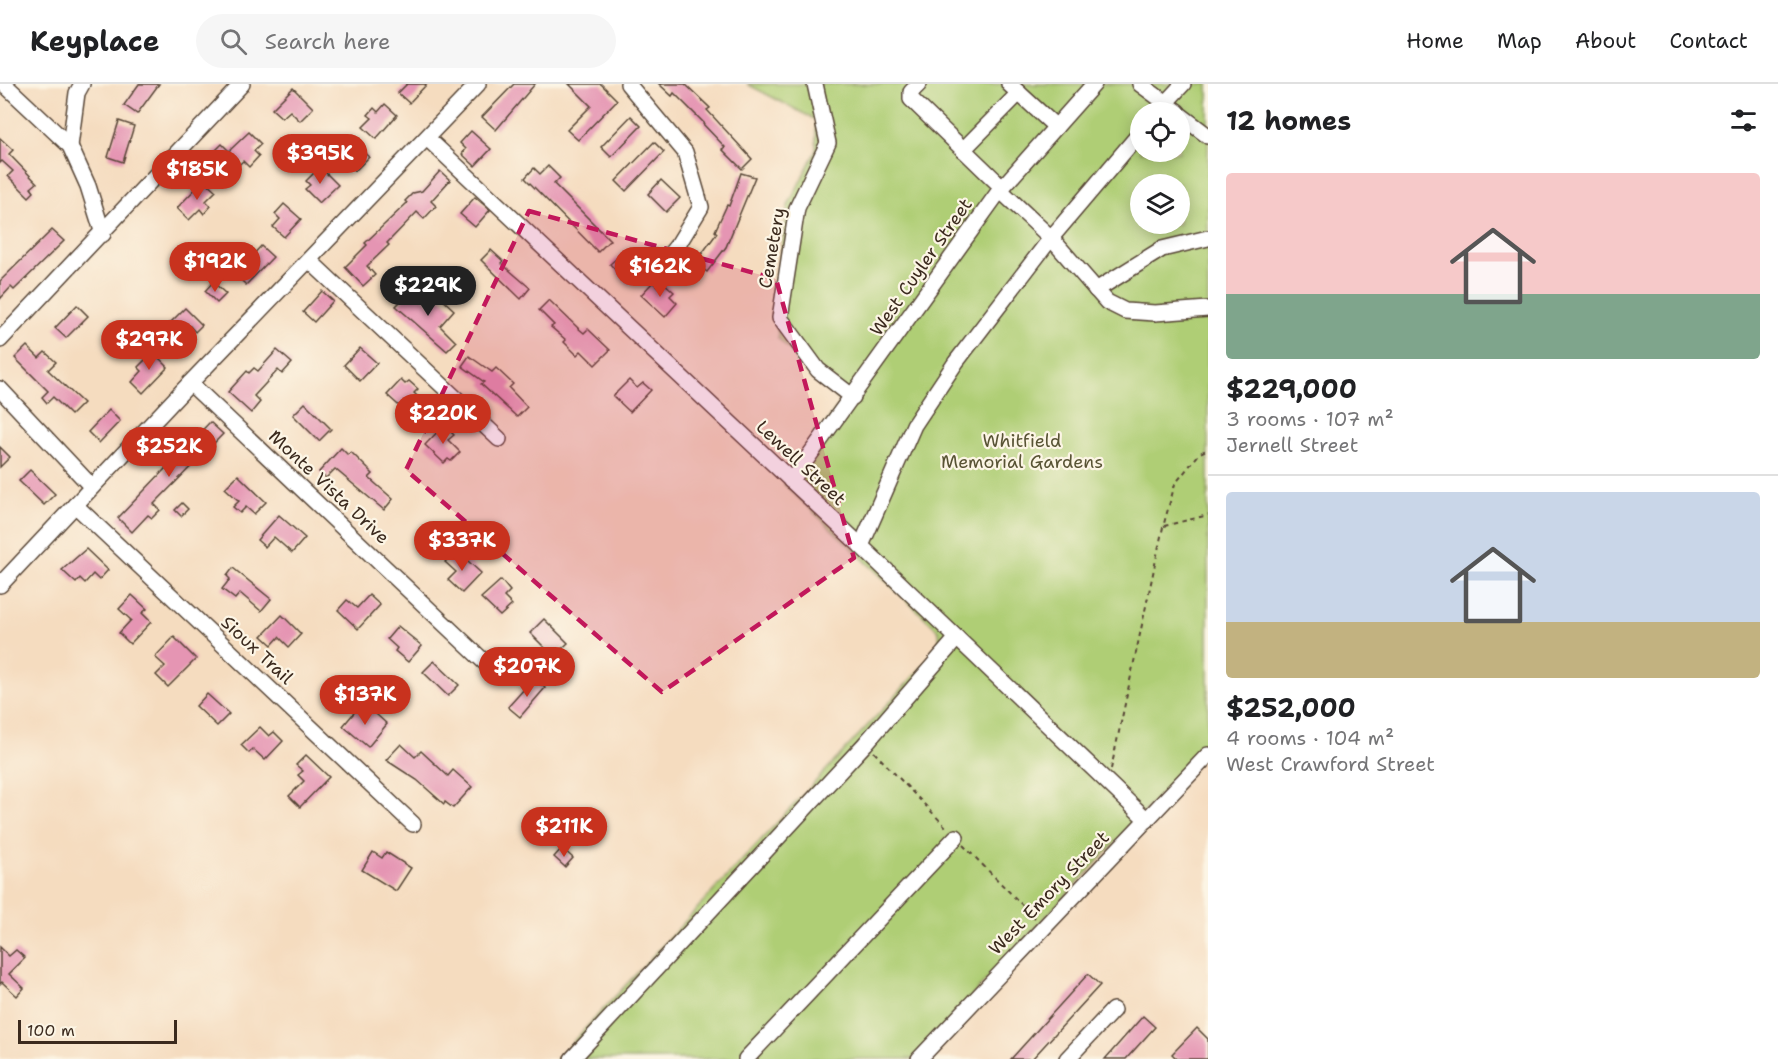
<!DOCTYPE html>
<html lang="en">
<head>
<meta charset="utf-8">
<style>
  :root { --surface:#fff; --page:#f6f6f6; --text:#202124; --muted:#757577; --line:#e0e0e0; --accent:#c8321e }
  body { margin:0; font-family:"Shantell Sans",sans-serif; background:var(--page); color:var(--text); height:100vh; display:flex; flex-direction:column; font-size:22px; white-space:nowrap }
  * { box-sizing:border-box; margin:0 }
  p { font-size:20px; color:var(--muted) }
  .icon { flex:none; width:33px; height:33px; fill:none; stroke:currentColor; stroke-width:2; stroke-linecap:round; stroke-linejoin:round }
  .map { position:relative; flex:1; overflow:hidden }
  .sheet { display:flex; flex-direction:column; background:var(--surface); width:570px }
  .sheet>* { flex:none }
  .fabs { position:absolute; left:1130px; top:18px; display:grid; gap:12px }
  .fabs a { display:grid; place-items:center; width:60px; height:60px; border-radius:50%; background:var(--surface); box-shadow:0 3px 15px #0003; font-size:30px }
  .scale { position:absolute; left:18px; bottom:15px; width:159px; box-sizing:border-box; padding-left:6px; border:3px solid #3b2a1e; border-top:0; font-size:16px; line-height:21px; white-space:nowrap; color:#3b2a1e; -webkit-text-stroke:4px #fcf5e5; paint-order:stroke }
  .price { position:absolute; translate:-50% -51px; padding:0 14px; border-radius:21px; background:var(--accent); color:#fff; font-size:20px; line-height:39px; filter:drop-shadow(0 2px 3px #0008) }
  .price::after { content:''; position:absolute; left:50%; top:36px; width:18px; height:14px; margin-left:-9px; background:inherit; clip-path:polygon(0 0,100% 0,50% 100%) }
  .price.current { background:#222; color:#fff }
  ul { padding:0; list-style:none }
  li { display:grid; align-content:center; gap:12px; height:318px; padding:0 18px }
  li+li { border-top:2px solid var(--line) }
  li span { display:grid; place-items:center; height:186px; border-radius:6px; color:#555 }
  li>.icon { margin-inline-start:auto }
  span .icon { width:108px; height:108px; fill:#fffc; stroke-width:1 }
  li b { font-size:26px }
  h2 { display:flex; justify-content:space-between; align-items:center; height:72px; padding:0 18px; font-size:26px }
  header { display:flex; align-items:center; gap:36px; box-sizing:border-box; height:84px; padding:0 30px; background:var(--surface); border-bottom:2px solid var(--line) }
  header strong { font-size:28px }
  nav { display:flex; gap:33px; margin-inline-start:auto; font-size:21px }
  .search { width:420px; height:54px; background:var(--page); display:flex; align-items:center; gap:15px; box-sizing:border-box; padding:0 21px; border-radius:33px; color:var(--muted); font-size:22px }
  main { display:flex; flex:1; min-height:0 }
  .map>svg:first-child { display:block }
  .green { fill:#afce75; stroke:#757c4a; stroke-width:1.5; fill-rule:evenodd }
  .building { fill:#e595b3 }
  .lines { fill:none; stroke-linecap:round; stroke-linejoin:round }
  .minor-casing { stroke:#574536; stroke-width:18 }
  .path { stroke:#574536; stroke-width:2; stroke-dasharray:4.5 4.5; stroke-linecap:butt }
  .minor { stroke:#fff; stroke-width:15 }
  .marked { fill:#c2185b; fill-opacity:0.2; stroke:#c2185b; stroke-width:4.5; stroke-dasharray:12 8; stroke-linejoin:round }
  .labels { text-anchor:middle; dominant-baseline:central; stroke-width:4.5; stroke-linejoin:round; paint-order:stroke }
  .street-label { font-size:18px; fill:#3b2a1e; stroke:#fcf5e5 }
  .park-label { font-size:18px; fill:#585334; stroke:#fcf5e5 }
</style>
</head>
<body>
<header>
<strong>Keyplace</strong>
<div class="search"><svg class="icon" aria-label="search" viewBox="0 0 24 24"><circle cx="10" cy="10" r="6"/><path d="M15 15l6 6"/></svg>Search here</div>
<nav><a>Home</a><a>Map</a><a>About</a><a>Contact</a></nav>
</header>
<main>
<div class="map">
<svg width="1208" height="975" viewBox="0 0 1208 975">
  <rect width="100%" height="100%" fill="#fcf5e5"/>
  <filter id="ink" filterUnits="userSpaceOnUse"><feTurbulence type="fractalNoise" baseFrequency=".0167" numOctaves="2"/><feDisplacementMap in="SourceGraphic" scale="12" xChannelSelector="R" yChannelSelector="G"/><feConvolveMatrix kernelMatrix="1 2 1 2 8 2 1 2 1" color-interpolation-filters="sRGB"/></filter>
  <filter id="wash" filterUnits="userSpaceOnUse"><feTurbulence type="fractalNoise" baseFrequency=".008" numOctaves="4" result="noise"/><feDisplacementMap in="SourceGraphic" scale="24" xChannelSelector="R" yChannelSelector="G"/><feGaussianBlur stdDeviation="1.35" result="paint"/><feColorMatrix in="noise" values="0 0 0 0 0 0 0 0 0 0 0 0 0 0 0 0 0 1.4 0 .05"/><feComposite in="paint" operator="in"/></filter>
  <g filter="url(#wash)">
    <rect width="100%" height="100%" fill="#f5dcbf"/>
    <path class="green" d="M747 0H1208V659L913 975H557L940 564 939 547 784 400 841 318 778 254 775 208 788 122 816 66V36ZM1140 28H1179V68H1140ZM1140 100H1179V140H1140Z"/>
    <g id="blocks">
      <g class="building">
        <path d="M139 0H159L137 30 124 21Z"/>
        <path d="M407 0H427L409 19 398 9Z"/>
        <path d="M514 0H535L496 46 482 33Z"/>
        <path d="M569 0H601L617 16 578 56 567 46 591 22Z"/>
        <path d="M659 0H685L710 24 707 26 752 75 742 85 722 65 725 63 703 40 704 39 674 9 672 12Z"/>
        <path d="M293 4 313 24 300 37 290 27 282 34 272 25Z"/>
        <path d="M385 20 397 31 376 55 363 43 372 34 368 31 374 24 378 28Z"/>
        <path d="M631 32 641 42 611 73 601 63Z"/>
        <path d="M119 37 134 42 123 78 108 73Z"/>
        <path d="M471 47 491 65 475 82 462 70 466 65 460 59Z"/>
        <path d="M249 48 261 60 254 67 259 72 249 83 243 77 231 88 213 69 222 60 229 67Z"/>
        <path d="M345 53 369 73 355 87 333 64Z"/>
        <path d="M0 54 13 66 9 70 37 99 31 104 34 108 29 113 8 92 13 87 2 77 0 79Z"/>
        <path d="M654 58 664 68 626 107 616 97Z"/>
        <path d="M548 82 560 94 554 100 610 156 598 168 525 94 534 84 540 90Z"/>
        <path d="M320 83 338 101 319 119 305 105 310 101 306 97Z"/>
        <path d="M440 87 450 96 431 117 436 122 424 135 417 128 387 159 389 161 367 182 375 191 363 202 345 183 367 161 365 159 407 119 405 117 413 109 422 107Z"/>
        <path d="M741 89 755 93 726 163 707 188 695 179 717 149 715 147 727 121 729 122Z"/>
        <path d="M204 96 216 107 206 117 211 122 204 130 200 125 189 136 177 124Z"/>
        <path d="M661 96 680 114 666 128 648 110Z"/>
        <path d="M475 113 490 126 475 143 460 130Z"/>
        <path d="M284 120 301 135 284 153 273 143 280 135 275 130Z"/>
        <path d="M52 146 64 157 14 206 11 203 0 215V197Z"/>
        <path d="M261 162 273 173 246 201 228 183 234 177 241 184Z"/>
        <path d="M491 166 503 177 501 179 530 204 521 215 481 176Z"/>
        <path d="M625 167 630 174 635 169 648 183 628 200 610 180Z"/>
        <path d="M213 198 226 210 217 219 205 207Z"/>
        <path d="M653 198 658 203 663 198 674 208 670 212 677 219 665 233 641 211Z"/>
        <path d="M414 204 432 222 440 213 454 226 440 242 456 258 447 267 396 222Z"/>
        <path d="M322 207 333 217 314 238 303 228Z"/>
        <path d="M549 216 578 244 584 249 588 245 610 266 595 281 581 267 577 271 564 258 566 256 551 243 554 241 539 226Z"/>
        <path d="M77 221 88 232 66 254 55 244Z"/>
        <path d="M185 224 202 241 195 248 190 242 174 258 162 247Z"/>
        <path d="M27 262 39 274 45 268 56 278 48 286 83 319 71 331 53 313 47 319 42 313 48 307 15 274Z"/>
        <path d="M149 264 168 283 143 309 132 298 142 287 138 283 146 275 142 271Z"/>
        <path d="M360 264 377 279 360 297 344 281Z"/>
        <path d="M277 266 292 279 282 290 278 286 254 312 260 318 251 329 228 308 247 287 249 289 254 284 258 287Z"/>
        <path d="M469 272 492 288 496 284 513 300 509 304 527 323 517 333 481 300 484 298 462 282Z"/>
        <path d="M401 296 405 300 409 297 418 305 414 309 430 324 416 337 387 311Z"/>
        <path d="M629 296 637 304 643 299 651 306 630 328 613 312Z"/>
        <path d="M305 319 331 345 319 357 293 331Z"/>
        <path d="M109 326 120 337 99 359 88 348Z"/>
        <path d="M210 338 223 350 154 420 160 426 152 434 148 431 132 448 118 434Z"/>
        <path d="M444 341 454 351 448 356 460 368 451 377 448 375 444 379 425 361Z"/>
        <path d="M0 363 10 373 0 383Z"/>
        <path d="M341 364 348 371 351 368 373 390 369 394 393 415 384 426 335 385 326 394 319 388Z"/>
        <path d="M30 386 55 410 44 421 19 397Z"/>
        <path d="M238 391 266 418 254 430 246 423 240 429 233 423 239 417 225 404Z"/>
        <path d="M182 419 188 425 181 432 175 426Z"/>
        <path d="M279 431 305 454 292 469 274 453 265 463 257 456Z"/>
        <path d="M86 465 108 486 99 496 93 490 85 499 80 494 76 499 62 486Z"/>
        <path d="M456 466 481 489 462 509 448 496 456 488 445 478Z"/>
        <path d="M233 484 271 515 261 527 240 509 235 515 222 505 230 495 227 492Z"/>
        <path d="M501 496 510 507 504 513 512 521 500 532 481 514Z"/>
        <path d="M132 511 147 525 142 529 151 538 130 560 119 549 131 536 119 525Z"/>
        <path d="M369 511 380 521 358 545 338 526 347 516 357 524Z"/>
        <path d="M282 531 301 550 289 563 279 553 272 561 262 552Z"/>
        <path d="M544 535 568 559 554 572 558 576 548 586 538 576 548 567 530 549Z"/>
        <path d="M398 542 422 562 408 578 395 567 397 564 387 555Z"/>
        <path d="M174 553 196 575 168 603 156 591 165 582 155 573Z"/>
        <path d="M434 577 459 601 448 612 423 588Z"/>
        <path d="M534 594 545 604 520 633 508 623Z"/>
        <path d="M207 610 229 630 217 642 196 622Z"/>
        <path d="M367 622 387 640 368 663 343 642 358 624 362 628Z"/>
        <path d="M260 643 269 652 274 648 283 657 265 676 253 665 249 669 241 661Z"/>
        <path d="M401 660 415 673 421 667 448 692 453 686 472 703 453 724 445 718 444 720 417 696 386 676Z"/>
        <path d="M306 671 329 693 300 723 289 712 304 697 298 691 303 687 296 681Z"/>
        <path d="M562 764 573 774 565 783 554 773Z"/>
        <path d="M373 768 382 774 386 768 411 784 396 807 362 786Z"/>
        <path d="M0 863 9 872 16 866 25 874 9 890 24 904 17 912 2 898 0 900Z"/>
        <path d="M1088 890 1100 901 1032 975H1011Z"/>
        <path d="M1143 932 1155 943 1126 975H1105Z"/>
        <path d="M1197 944 1208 955V975H1177L1172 970Z"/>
      </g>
    </g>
  </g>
  <g filter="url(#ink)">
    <use href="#blocks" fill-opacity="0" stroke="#574536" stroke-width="1.5"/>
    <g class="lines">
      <defs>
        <g id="minor">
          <path d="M4 0 70 62 88 102 103 150"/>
          <path d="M628 0 685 68 701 123 679 159 663 179"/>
          <path d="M815 0 828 59 797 124 780 234 818 286 853 313"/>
          <path d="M919 0 911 8V15L1002 103"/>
          <path d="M1009 0 1056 43"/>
          <path d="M1140 0 1178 28"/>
          <path d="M1157 28 1183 0"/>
          <path d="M1179 30 1208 52"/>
          <path d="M427 54 861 462 1147 736"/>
          <path d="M70 62 77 9 82 0"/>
          <path d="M963 66 1019 9"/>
          <path d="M1000 106 1051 154 1107 218 1125 227 1155 229 1208 225"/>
          <path d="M310 177 499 355"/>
          <path d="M1096 206 1162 165 1208 154"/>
          <path d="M0 256 242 0"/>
          <path d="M190 299 493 586"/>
          <path d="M0 305 92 403"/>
          <path d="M791 397 1000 106 1094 0"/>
          <path d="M75 421 413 740"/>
          <path d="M861 462 914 341 956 278 1051 154 1140 49"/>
          <path d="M0 501 190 299 478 0"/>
          <path d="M572 975 865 660 957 554"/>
          <path d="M746 975 956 753"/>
          <path d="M919 975 1208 671"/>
          <path d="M1067 975 1113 926"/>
        </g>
      </defs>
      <use href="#minor" class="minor-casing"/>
      <g class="path">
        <path d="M1164 442 1208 431"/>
        <path d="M874 668 947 744"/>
        <path d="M1111 685 1163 443 1175 400 1200 369 1208 365"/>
        <path d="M963 761 1035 834"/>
      </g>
      <use href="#minor" class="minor"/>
    </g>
  </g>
  <path class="marked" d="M529 127 776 195 854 474 662 608 406 386Z"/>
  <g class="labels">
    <g class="street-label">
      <text transform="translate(772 164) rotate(-80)">Cemetery</text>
      <text transform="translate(921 183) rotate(-55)">West Cuyler Street</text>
      <text transform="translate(801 379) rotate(43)">Lewell Street</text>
      <text transform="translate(329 403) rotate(43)">Monte Vista Drive</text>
      <text transform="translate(257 566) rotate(43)">Sioux Trail</text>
      <text transform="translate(1049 809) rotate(-46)">West Emory Street</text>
    </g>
    <g class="park-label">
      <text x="1022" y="357">Whitfield<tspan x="1022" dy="21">Memorial Gardens</tspan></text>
    </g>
  </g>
</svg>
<div class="fabs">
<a><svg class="icon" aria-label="locate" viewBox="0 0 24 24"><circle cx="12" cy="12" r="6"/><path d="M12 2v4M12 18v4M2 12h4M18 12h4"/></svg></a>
<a><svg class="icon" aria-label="layers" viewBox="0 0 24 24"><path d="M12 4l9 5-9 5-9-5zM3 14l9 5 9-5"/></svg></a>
</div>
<div class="scale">100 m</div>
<b class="price" style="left:320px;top:101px">$395K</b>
<b class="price" style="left:197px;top:117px">$185K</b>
<b class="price" style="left:215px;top:209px">$192K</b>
<b class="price" style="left:660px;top:214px">$162K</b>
<b class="price current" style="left:428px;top:233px">$229K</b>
<b class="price" style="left:149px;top:287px">$297K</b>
<b class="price" style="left:443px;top:361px">$220K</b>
<b class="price" style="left:169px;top:394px">$252K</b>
<b class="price" style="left:462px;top:488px">$337K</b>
<b class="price" style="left:527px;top:614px">$207K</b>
<b class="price" style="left:365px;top:642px">$137K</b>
<b class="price" style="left:564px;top:774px">$211K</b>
</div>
<section class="sheet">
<h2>12 homes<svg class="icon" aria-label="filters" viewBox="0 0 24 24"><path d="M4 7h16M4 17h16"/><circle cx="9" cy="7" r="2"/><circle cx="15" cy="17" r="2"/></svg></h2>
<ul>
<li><span style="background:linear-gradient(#f6c9c9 65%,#7fa58c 0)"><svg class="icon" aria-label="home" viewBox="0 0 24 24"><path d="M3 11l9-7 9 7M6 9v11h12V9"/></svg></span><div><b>$229,000</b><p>3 rooms · 107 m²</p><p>Jernell Street</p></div></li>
<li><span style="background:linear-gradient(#c9d6e8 70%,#c2b280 0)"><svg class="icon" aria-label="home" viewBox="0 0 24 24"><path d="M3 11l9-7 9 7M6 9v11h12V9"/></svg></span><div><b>$252,000</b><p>4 rooms · 104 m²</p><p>West Crawford Street</p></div></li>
</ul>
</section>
</main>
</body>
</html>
